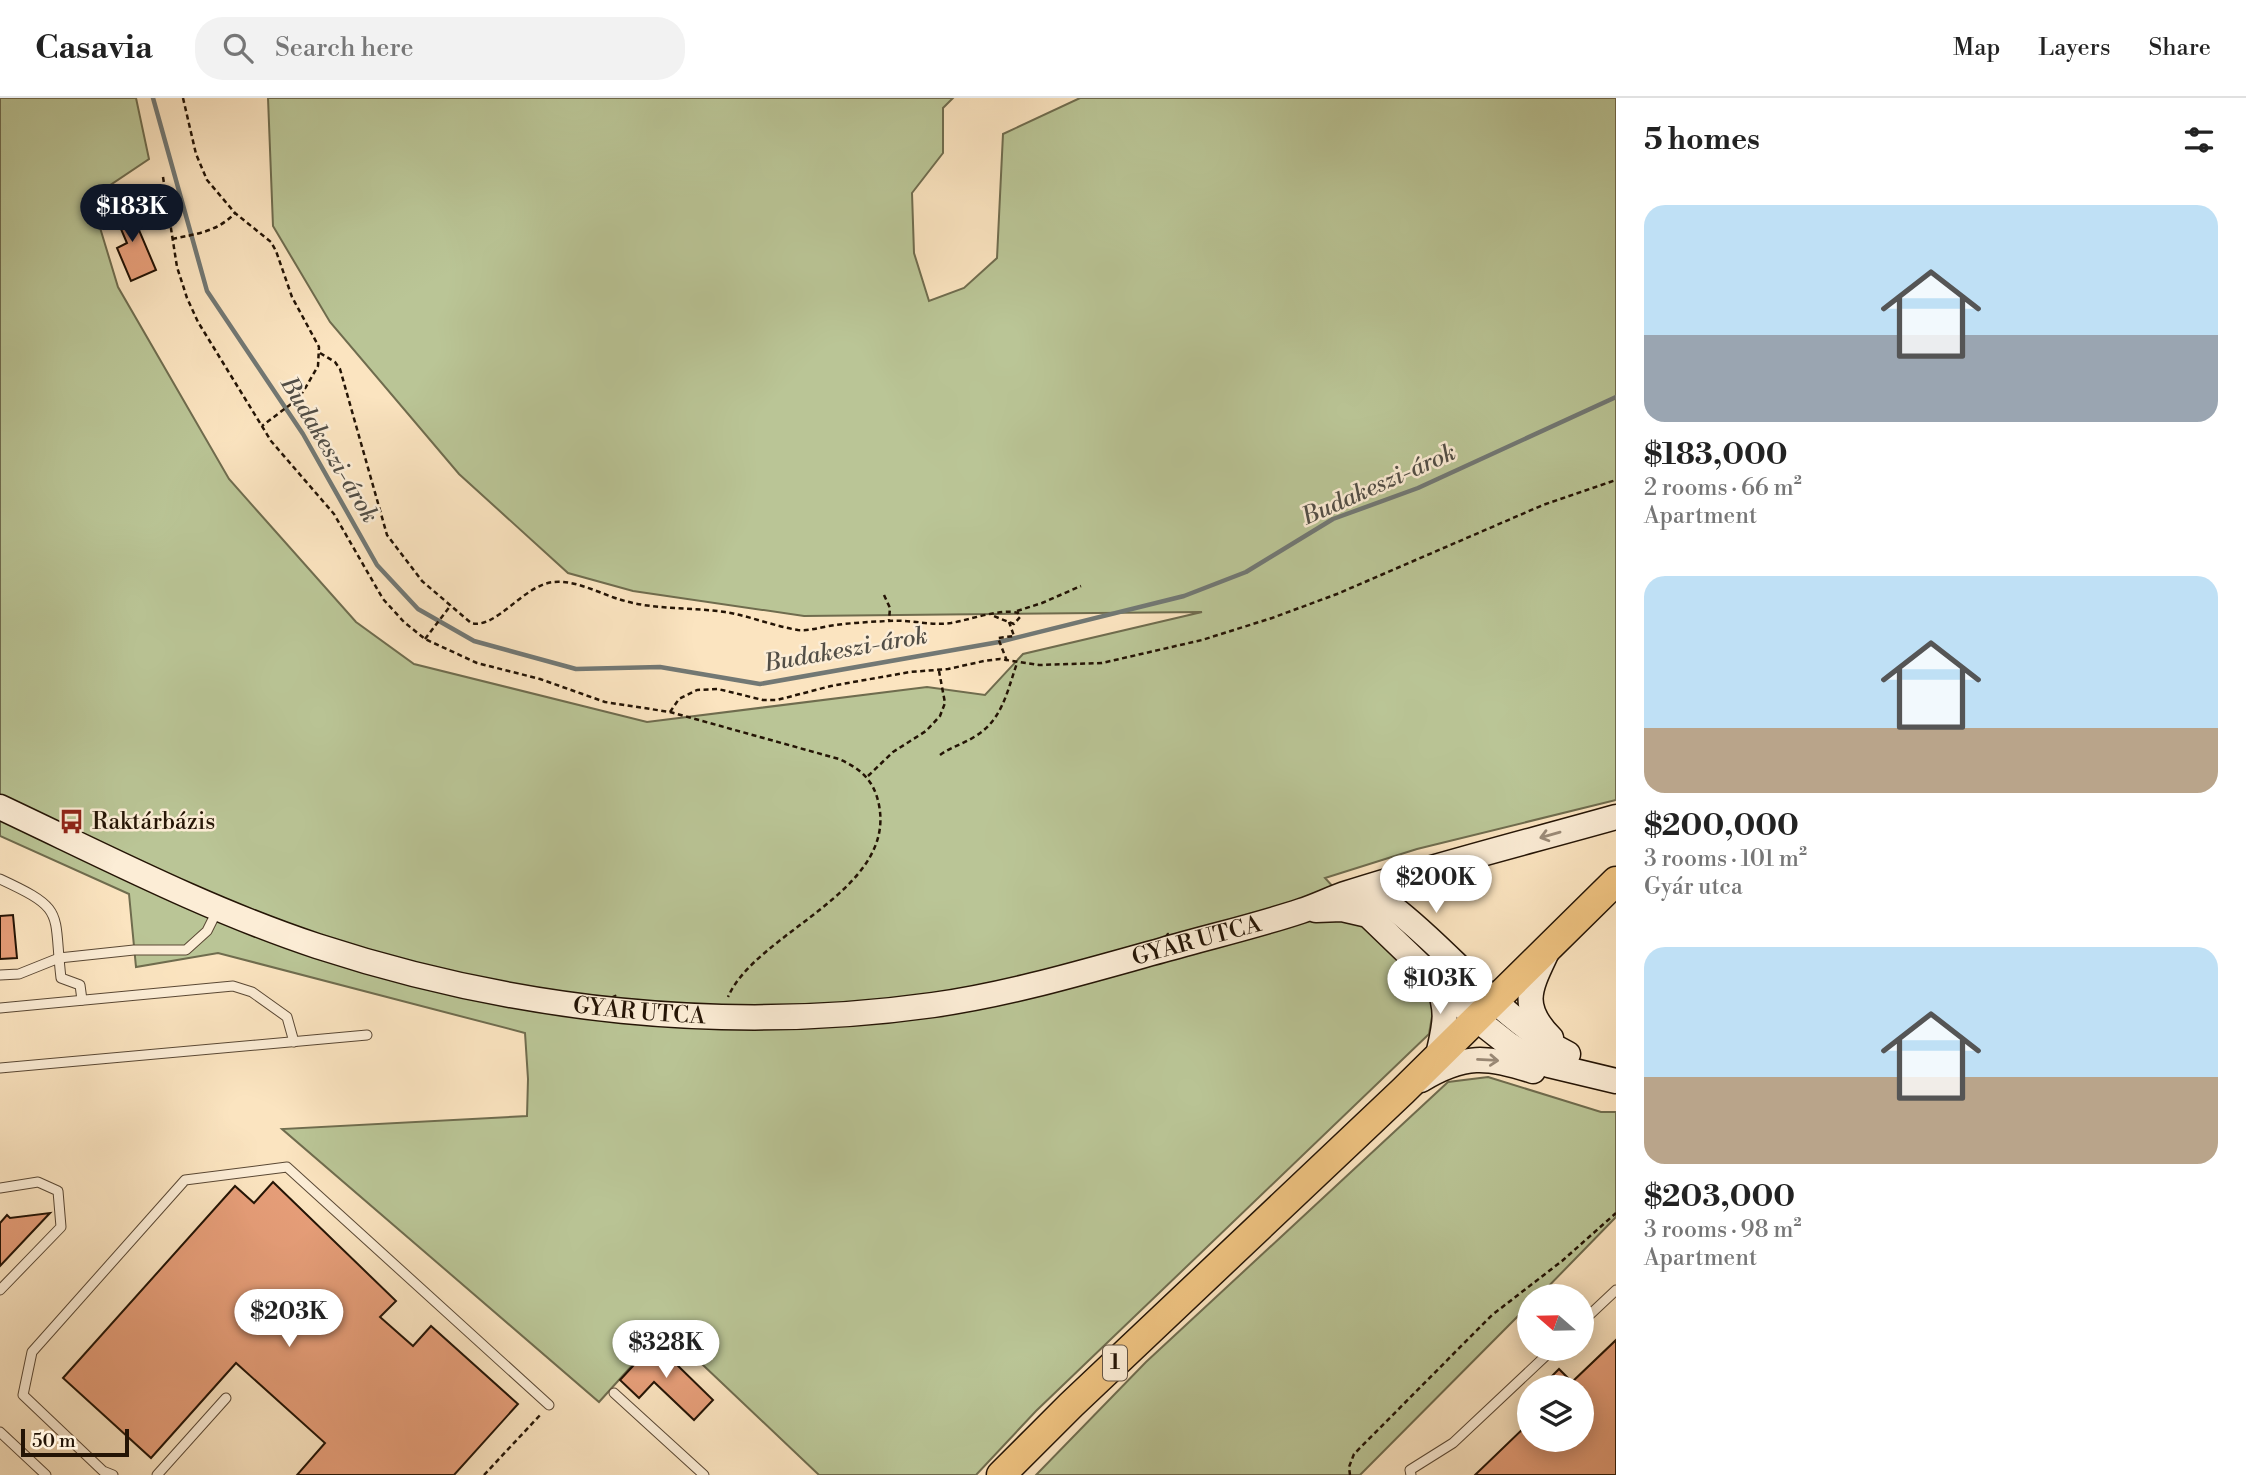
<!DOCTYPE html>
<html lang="en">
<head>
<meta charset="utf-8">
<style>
  :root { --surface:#fff; --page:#f2f2f2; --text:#222; --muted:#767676; --line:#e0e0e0; --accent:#111827 }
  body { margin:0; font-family:"Libre Bodoni",serif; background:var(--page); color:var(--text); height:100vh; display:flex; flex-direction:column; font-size:26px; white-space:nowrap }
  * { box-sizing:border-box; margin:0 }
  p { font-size:23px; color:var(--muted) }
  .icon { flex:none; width:38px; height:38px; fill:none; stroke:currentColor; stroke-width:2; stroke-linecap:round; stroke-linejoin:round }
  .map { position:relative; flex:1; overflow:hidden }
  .drawer { display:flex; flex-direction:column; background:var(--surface); width:630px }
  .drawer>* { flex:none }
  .needle { width:46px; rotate:290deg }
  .controls { position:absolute; left:1517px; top:1186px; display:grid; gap:14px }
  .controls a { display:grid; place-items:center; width:77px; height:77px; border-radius:50%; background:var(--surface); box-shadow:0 4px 18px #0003; font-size:35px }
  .scale { position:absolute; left:21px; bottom:18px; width:108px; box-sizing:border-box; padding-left:7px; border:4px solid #241405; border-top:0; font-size:19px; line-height:24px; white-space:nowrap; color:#241405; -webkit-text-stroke:5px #fcedd6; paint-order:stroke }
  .price { position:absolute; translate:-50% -60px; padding:0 16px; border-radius:24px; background:#fff; color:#222; font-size:23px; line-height:46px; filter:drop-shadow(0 2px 4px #0008) }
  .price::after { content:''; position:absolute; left:50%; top:42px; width:21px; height:16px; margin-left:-10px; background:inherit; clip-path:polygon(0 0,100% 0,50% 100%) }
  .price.selected { background:var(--accent); color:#fff }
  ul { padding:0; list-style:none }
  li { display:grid; align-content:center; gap:14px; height:371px; padding:0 28px }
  li span { display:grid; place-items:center; height:217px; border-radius:21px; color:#555 }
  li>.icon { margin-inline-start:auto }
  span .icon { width:126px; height:126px; fill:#fffc; stroke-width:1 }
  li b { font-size:30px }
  h2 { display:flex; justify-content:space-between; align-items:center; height:84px; padding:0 28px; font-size:30px }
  header { display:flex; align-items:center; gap:42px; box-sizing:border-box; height:98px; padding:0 35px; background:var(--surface); border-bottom:2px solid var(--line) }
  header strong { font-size:33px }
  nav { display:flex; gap:38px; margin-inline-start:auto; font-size:24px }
  .search { width:490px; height:63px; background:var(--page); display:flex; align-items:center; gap:18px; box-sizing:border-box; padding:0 24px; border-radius:28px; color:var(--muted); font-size:26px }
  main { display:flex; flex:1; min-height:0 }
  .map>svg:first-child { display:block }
  .green { fill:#bac596; stroke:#6f6c4e; stroke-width:2 }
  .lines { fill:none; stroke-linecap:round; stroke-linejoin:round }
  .stream { stroke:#727874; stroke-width:4.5 }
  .building { fill:#e69e79; stroke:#241405; stroke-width:2 }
  .service-casing { stroke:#5a4834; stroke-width:11 }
  .secondary-casing { stroke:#241405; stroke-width:27 }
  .primary-casing { stroke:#241405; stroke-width:31 }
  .path { stroke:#241405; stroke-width:2.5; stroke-dasharray:5 3.5; stroke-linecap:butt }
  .service { stroke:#fcedd6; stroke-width:9 }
  .secondary { stroke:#fcedd6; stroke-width:24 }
  .primary { stroke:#eec280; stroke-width:28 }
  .oneway { stroke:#9b8b78 }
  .labels { text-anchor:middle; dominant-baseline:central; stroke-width:5; stroke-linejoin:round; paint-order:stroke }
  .shield { fill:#fcedd6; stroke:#655544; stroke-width:2 }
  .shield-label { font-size:21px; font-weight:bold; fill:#241405 }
  .poi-label { font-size:23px; fill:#241405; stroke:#fcedd6; text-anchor:start }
  .street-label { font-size:23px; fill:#241405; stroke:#fcedd6 }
  .water-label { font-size:24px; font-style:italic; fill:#524e46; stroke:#fcedd6 }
</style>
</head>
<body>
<header>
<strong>Casavia</strong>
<div class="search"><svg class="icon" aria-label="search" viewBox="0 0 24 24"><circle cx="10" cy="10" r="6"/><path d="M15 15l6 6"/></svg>Search here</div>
<nav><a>Map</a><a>Layers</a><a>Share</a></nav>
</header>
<main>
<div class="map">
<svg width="1616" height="1377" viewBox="0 0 1616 1377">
  <rect width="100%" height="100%" fill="#fbe4c0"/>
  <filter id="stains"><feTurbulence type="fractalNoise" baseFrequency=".00286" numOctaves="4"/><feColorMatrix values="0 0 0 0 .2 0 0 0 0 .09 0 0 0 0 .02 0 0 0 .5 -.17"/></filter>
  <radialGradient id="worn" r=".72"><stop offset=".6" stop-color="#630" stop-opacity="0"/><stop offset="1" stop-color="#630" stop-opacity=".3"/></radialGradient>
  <g class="green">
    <path d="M0 0H136L149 61 91 100 118 189 229 381 356 524 414 566 647 624 927 589 985 597 1023 556 1202 514 804 518 633 493 568 475 459 376 330 224 273 128 268 0H953L943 10V55L912 95 914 155 929 203 964 190 997 160 1003 36 1080 0H1616V702L1417 751 1325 780 1435 901 1429 936 1036 1313 976 1377H819L665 1231 599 1304 282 1031 527 1018 528 981 525 935 218 855 136 869 129 796 0 738Z"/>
    <path d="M1488 979 1601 1014H1616V1119L1538 1199H1530L1529 1207 1360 1377H1036L1146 1264 1448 984Z"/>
  </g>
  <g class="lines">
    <path class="stream" d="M153 0 207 193 303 336 377 467 418 511 474 543 576 571 660 569 760 586 999 544 1184 498 1246 474 1333 421 1418 390 1616 299"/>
  </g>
  <g class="building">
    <path d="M120 99 125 112 130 111 156 172 131 183 117 150 127 145 109 103Z"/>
    <path d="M13 817 17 860 0 861V818Z"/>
    <path d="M273 1084 396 1203 380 1219 413 1248 431 1228 518 1306 454 1377H297L325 1345 236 1265 151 1360 63 1280 235 1088 254 1105Z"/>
    <path d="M50 1115 0 1168V1125L7 1117 10 1120Z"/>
    <path d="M657 1242 675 1259 672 1262 713 1302 694 1322 654 1284 639 1300 620 1282Z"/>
    <path d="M1616 1242V1377H1475L1530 1324V1342H1582V1290H1540L1559 1271 1572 1284Z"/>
  </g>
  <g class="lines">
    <defs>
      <g id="service">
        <path d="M0 781C67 812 53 813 61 880L80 887 82 902"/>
        <path d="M0 877 19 876 59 860 134 852H186L207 833 218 811"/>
        <path d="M0 910 233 888 252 894 287 919 294 944"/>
        <path d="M0 970 367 937"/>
        <path d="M0 1090 38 1084 58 1093 61 1129 0 1192"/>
        <path d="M1582 1224 1616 1192"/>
        <path d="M614 1295 704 1377"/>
        <path d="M0 1334 46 1377"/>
        <path d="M113 1377 103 1373 23 1297 32 1254 185 1082 287 1069 549 1307"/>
        <path d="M157 1377 226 1300"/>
        <path d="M1411 1377 1410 1372 1453 1345 1553 1251"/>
      </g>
      <g id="secondary">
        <path id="s1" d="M0 709C104 758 208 812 317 848 516 913 726 936 933 907 1011 896 1087 873 1163 852 1208 839 1256 828 1301 813 1317 808 1332 800 1348 795 1436 767 1527 744 1616 719"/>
        <path d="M1349 796 1370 799 1391 808C1452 854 1498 920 1568 956"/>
        <path d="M1316 812 1342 811 1368 817 1475 920 1508 946 1524 956 1549 967 1616 983"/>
        <path d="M1547 854C1530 890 1519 908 1551 940"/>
        <path d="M1437 884C1449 915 1445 926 1438 957"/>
        <path d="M1421 982C1464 956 1487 958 1533 973"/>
      </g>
      <path id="primary" d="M1001 1377 1071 1307 1403 993 1616 783"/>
    </defs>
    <use href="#service" class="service-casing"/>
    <use href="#secondary" class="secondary-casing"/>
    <use href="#primary" class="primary-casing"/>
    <g class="path">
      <path d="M183 0 196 56 207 82 235 115 271 144 276 153 292 199 319 249 318 268 303 294 295 303 262 328"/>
      <path d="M163 79 177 169 187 200 198 224 271 343 334 416 383 501 404 524 425 541 477 565 540 581 605 604 670 614 839 661C861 671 874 682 879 707 896 794 756 834 728 899"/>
      <path d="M172 141C196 136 217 134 235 115"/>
      <path d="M320 255 335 264 340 271 387 437 422 483 471 525C496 532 524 486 554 484 578 482 602 497 625 503 657 512 692 509 725 514 750 518 773 528 798 532 809 533 818 530 829 528 848 525 868 524 887 523 909 521 929 528 951 525 969 522 1001 510 1018 515L1020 519 1014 526 991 517"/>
      <path d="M884 497 890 510 889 522"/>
      <path d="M1017 513 1042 505 1081 488"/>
      <path d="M425 541 451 507"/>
      <path d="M1007 563 998 540 1014 538 1009 524"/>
      <path d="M670 614 679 601 697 592 718 591 763 602H777L831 588 910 574 948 571 984 563 1000 561 1039 567 1102 565 1202 542 1272 520 1337 496 1543 407 1616 382"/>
      <path d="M940 657C951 649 963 646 974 639 1002 623 1007 594 1017 565"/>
      <path d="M868 678 893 654 926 633 940 618 945 605 939 573"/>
      <path d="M484 1377 542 1315"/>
      <path d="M1350 1377 1349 1369 1354 1356 1492 1217 1562 1163 1616 1115"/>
    </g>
    <use href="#service" class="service"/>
    <use href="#secondary" class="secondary"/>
    <use href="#primary" class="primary"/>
  </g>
  <defs><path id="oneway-shaft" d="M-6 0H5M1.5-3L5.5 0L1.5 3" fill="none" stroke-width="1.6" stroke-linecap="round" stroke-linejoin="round" transform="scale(1.75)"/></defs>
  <g class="oneway">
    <use href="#oneway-shaft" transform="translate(1550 737) rotate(164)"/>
    <use href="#oneway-shaft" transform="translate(1488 962) rotate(3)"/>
  </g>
  <defs>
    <symbol id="bus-bare" viewBox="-9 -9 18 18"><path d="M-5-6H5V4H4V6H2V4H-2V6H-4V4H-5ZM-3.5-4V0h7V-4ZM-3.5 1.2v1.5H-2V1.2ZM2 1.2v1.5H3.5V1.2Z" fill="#8f2418" stroke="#fcedd6" stroke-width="2.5" paint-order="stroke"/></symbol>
  </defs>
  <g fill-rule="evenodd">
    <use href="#bus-bare" x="54" y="706" width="35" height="35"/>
  </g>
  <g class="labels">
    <rect class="shield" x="1103" y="1247.5" width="24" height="35" rx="5"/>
    <g class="shield-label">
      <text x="1115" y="1265">1</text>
    </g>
    <g class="poi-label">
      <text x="92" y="724">Raktárbázis</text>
    </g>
    <g class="street-label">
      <text stroke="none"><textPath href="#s1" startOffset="1242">GYÁR UTCA</textPath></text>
      <text stroke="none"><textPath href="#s1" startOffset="676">GYÁR UTCA</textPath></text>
    </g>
    <g class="water-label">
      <text transform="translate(329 352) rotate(59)">Budakeszi-árok</text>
      <text transform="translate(1379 387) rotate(-24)">Budakeszi-árok</text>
      <text transform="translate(846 552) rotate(-10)">Budakeszi-árok</text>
    </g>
  </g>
  <rect width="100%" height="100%" filter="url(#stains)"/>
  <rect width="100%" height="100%" fill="url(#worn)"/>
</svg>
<div class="controls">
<a><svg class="needle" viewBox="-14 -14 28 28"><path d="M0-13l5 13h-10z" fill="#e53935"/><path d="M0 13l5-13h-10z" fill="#767676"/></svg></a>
<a><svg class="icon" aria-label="layers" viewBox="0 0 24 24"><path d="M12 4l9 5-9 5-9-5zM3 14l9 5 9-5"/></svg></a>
</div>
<div class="scale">50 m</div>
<b class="price selected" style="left:132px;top:146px">$183K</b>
<b class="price" style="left:1436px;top:817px">$200K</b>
<b class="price" style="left:1440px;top:918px">$103K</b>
<b class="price" style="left:289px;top:1251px">$203K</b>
<b class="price" style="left:666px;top:1282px">$328K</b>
</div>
<section class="drawer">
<h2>5 homes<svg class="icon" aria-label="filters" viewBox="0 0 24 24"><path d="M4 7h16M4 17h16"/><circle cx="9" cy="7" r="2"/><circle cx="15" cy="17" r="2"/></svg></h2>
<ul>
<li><span style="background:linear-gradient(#bfe0f5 60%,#9aa5b1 0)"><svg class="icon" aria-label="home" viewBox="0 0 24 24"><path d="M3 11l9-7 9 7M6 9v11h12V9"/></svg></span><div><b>$183,000</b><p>2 rooms · 66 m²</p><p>Apartment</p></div></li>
<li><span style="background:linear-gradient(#bfe0f5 70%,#b9a48a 0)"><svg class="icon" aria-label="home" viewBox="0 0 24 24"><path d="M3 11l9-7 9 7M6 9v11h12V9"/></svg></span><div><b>$200,000</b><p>3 rooms · 101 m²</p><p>Gyár utca</p></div></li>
<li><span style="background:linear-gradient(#bfe0f5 60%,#b9a48a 0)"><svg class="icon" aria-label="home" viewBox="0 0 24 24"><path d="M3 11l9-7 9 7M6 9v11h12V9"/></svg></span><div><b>$203,000</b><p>3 rooms · 98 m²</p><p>Apartment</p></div></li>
</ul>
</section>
</main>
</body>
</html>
